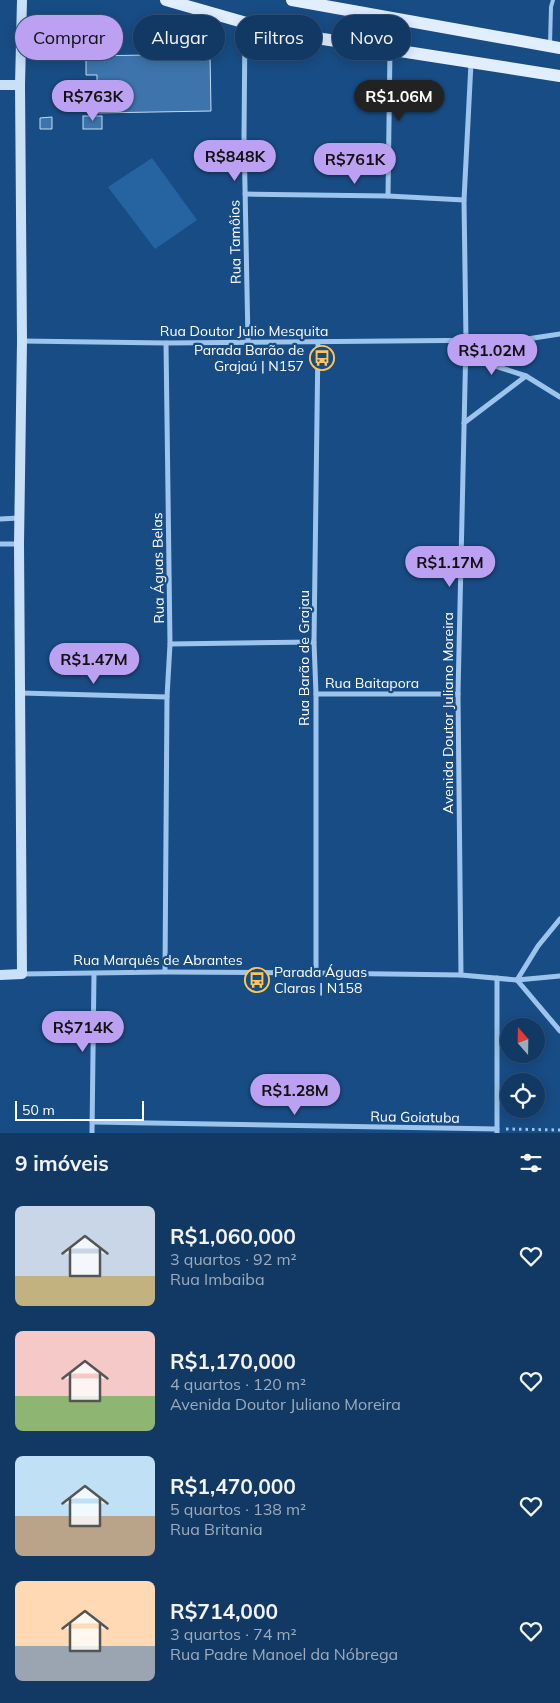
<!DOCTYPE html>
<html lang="pt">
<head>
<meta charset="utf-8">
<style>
  :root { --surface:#123963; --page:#1b4069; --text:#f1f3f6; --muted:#9cacbe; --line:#315378; --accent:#bca0f2 }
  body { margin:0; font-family:Mulish,sans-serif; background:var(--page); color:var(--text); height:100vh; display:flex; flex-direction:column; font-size:19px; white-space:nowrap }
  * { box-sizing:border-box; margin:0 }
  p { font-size:16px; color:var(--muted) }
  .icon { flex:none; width:28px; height:28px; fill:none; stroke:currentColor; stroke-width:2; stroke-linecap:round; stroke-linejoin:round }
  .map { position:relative; height:1133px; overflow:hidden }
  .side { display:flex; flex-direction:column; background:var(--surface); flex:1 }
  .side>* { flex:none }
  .guide { position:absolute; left:15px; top:15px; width:530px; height:45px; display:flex; gap:10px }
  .needle { width:32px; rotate:340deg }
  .tools { position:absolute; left:500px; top:1018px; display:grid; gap:10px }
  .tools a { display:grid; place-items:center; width:45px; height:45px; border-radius:50%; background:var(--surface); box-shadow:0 2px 12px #0003,0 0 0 1px var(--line); font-size:25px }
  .scale { position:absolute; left:15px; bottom:12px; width:129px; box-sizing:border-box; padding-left:5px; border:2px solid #fff; border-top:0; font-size:14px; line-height:18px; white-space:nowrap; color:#fff; -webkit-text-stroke:4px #184c84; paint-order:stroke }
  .price { position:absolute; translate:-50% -42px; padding:0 11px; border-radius:18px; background:var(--accent); color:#111; font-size:16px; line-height:32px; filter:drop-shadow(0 1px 2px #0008) }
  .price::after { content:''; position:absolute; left:50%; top:30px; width:15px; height:11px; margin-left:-8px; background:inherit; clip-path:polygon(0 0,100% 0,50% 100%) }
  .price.active { background:#222; color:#fff }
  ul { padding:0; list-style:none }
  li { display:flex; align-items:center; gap:15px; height:125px; padding:0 15px }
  li span { display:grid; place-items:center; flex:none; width:140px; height:100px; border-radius:8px; color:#555 }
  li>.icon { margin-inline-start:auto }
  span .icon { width:60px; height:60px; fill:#fffc; stroke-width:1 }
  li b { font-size:21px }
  h2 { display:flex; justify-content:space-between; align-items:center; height:60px; padding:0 15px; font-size:21px }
  .chip { padding:0 18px; border-radius:22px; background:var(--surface); box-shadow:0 2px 12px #0003,0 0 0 1px var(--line); font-size:18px; line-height:45px }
  .chip.active { background:var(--accent); color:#111 }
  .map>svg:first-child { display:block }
  .green { fill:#2664a1 }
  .building { fill:#3c74ab; stroke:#c1ddf9 }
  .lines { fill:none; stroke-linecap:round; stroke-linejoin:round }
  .path { stroke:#9cc4ec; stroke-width:3; stroke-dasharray:2.5 4; stroke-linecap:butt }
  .lane { stroke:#9cc4ec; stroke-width:4 }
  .street { stroke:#9cc4ec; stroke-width:5 }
  .secondary { stroke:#c8e0f9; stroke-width:10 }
  .primary { stroke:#e1eeff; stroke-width:12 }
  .labels { text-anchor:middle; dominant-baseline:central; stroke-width:4.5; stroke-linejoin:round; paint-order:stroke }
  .street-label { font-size:14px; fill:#fff; stroke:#184c84 }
  .poi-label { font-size:14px; fill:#fff; stroke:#184c84; text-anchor:end }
</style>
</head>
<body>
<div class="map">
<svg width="560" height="1133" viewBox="0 0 560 1133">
  <rect width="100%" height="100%" fill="#184c84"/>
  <path class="green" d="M152 158 197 220 155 249 108 187Z"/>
  <g class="building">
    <path d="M94 37V53L89 52V38Z"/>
    <path d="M101 37V53L96 52V38Z"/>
    <rect x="66" y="38" width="5" height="15"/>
    <path d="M71 38H77L76 53H72Z"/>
    <rect x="77" y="38" width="5" height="15"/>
    <rect x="83" y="38" width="5" height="15"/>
    <path d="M210 54 211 111 97 113V75H86V56Z"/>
    <rect x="83" y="116" width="19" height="13"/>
    <path d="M52 117V129H40V118Z"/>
  </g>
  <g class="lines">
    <path class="path" d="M506 1129 560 1130"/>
    <path class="lane" d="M550 44 551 7 553 0"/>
    <g class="street">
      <path d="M245 24 244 136 248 341"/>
      <path d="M245 194 388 196 464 200"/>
      <path d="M388 196 390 49"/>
      <path d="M22 341 166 343 501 340 527 339 560 334"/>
      <path d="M465 356 526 376"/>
      <path d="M464 423 526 376 560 397"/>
      <path d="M0 519 19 518"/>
      <path d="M0 544H19"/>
      <path d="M170 644 314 642"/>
      <path d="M21 693 167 697"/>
      <path d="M316 694H458"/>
      <path d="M165 972 167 697 170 644 166 343"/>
      <path d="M316 973V694L314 642 318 342"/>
      <path d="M22 974 165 972 316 973 461 975 517 980 560 976"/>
      <path d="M461 975 458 694 466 340 464 200 471 63"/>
      <path d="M497 978V1133"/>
      <path d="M517 980 538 946 560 919"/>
      <path d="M517 980 560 1031"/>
      <path d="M92 1122 497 1129"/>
      <path d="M92 1133 94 974"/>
    </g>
    <g class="secondary">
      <path d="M0 85H20"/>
      <path d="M0 975 22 974 19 544 22 341 20 85 22 0"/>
    </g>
    <g class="primary">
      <path d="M166 0 260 27 323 39 560 76"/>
      <path d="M292 0 560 48"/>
    </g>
  </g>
  <defs>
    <symbol id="bus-ring" viewBox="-11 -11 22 22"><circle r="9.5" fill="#184c84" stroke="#ffc657" stroke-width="1.5"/><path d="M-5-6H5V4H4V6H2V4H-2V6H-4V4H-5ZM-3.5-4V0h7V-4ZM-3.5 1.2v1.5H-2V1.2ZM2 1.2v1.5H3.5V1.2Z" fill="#ffc657"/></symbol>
  </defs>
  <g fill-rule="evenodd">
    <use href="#bus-ring" x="308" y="344" width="28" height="28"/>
    <use href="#bus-ring" x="243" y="966" width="28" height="28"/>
  </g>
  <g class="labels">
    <g class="street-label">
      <text transform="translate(235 242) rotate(-91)">Rua Tamôios</text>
      <text x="244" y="331">Rua Doutor Julio Mesquita</text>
      <text transform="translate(158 568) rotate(-91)">Rua Águas Belas</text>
      <text transform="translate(304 658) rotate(-90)">Rua Barão de Grajau</text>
      <text x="372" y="683">Rua Baitapora</text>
      <text transform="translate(448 713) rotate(-90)">Avenida Doutor Juliano Moreira</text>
      <text x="158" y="960">Rua Marquês de Abrantes</text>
      <text transform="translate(415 1117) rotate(1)">Rua Goiatuba</text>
    </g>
    <g class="poi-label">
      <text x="304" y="350">Parada Barão de<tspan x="304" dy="16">Grajaú | N157</tspan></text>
      <text x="274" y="972" text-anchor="start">Parada Águas<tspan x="274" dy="16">Claras | N158</tspan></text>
    </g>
  </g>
</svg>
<div class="tools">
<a><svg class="needle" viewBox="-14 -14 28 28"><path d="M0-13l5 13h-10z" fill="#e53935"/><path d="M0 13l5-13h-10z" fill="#9cacbe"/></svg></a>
<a><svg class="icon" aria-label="locate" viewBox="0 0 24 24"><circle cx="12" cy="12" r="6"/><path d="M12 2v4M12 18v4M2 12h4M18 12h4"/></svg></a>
</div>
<div class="scale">50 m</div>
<b class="price" style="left:93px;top:122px">R$763K</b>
<b class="price active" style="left:399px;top:122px">R$1.06M</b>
<b class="price" style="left:235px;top:182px">R$848K</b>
<b class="price" style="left:355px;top:185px">R$761K</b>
<b class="price" style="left:492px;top:376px">R$1.02M</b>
<b class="price" style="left:450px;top:588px">R$1.17M</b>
<b class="price" style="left:94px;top:685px">R$1.47M</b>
<b class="price" style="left:83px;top:1053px">R$714K</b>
<b class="price" style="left:295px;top:1116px">R$1.28M</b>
<div class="guide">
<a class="chip active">Comprar</a>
<a class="chip">Alugar</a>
<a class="chip">Filtros</a>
<a class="chip">Novo</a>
</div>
</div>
<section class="side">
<h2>9 imóveis<svg class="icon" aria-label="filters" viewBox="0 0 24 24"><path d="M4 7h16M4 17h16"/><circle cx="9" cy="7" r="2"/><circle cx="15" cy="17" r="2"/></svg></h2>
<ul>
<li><span style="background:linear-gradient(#c9d6e8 70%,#c2b280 0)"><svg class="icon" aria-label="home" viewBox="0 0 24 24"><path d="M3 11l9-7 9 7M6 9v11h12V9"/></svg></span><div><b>R$1,060,000</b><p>3 quartos · 92 m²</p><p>Rua Imbaiba</p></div><svg class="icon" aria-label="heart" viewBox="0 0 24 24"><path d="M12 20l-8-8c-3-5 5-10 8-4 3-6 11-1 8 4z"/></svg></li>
<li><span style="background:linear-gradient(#f6c9c9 65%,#8fb573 0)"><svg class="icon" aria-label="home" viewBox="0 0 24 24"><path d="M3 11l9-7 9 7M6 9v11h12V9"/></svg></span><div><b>R$1,170,000</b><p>4 quartos · 120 m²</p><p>Avenida Doutor Juliano Moreira</p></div><svg class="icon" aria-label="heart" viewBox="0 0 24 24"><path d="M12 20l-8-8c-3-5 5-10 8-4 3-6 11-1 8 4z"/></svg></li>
<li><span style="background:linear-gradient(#bfe0f5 60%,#b9a48a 0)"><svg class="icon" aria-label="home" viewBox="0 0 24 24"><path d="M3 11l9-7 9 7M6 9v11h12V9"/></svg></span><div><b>R$1,470,000</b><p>5 quartos · 138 m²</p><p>Rua Britania</p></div><svg class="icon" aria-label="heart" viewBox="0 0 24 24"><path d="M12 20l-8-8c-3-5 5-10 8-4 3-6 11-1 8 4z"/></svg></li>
<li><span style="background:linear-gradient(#ffd9b3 65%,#9aa5b1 0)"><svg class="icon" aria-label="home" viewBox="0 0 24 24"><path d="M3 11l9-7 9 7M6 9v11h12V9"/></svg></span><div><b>R$714,000</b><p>3 quartos · 74 m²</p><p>Rua Padre Manoel da Nóbrega</p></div><svg class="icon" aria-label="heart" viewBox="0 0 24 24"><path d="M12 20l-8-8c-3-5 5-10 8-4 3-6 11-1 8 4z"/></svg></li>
</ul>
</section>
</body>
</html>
